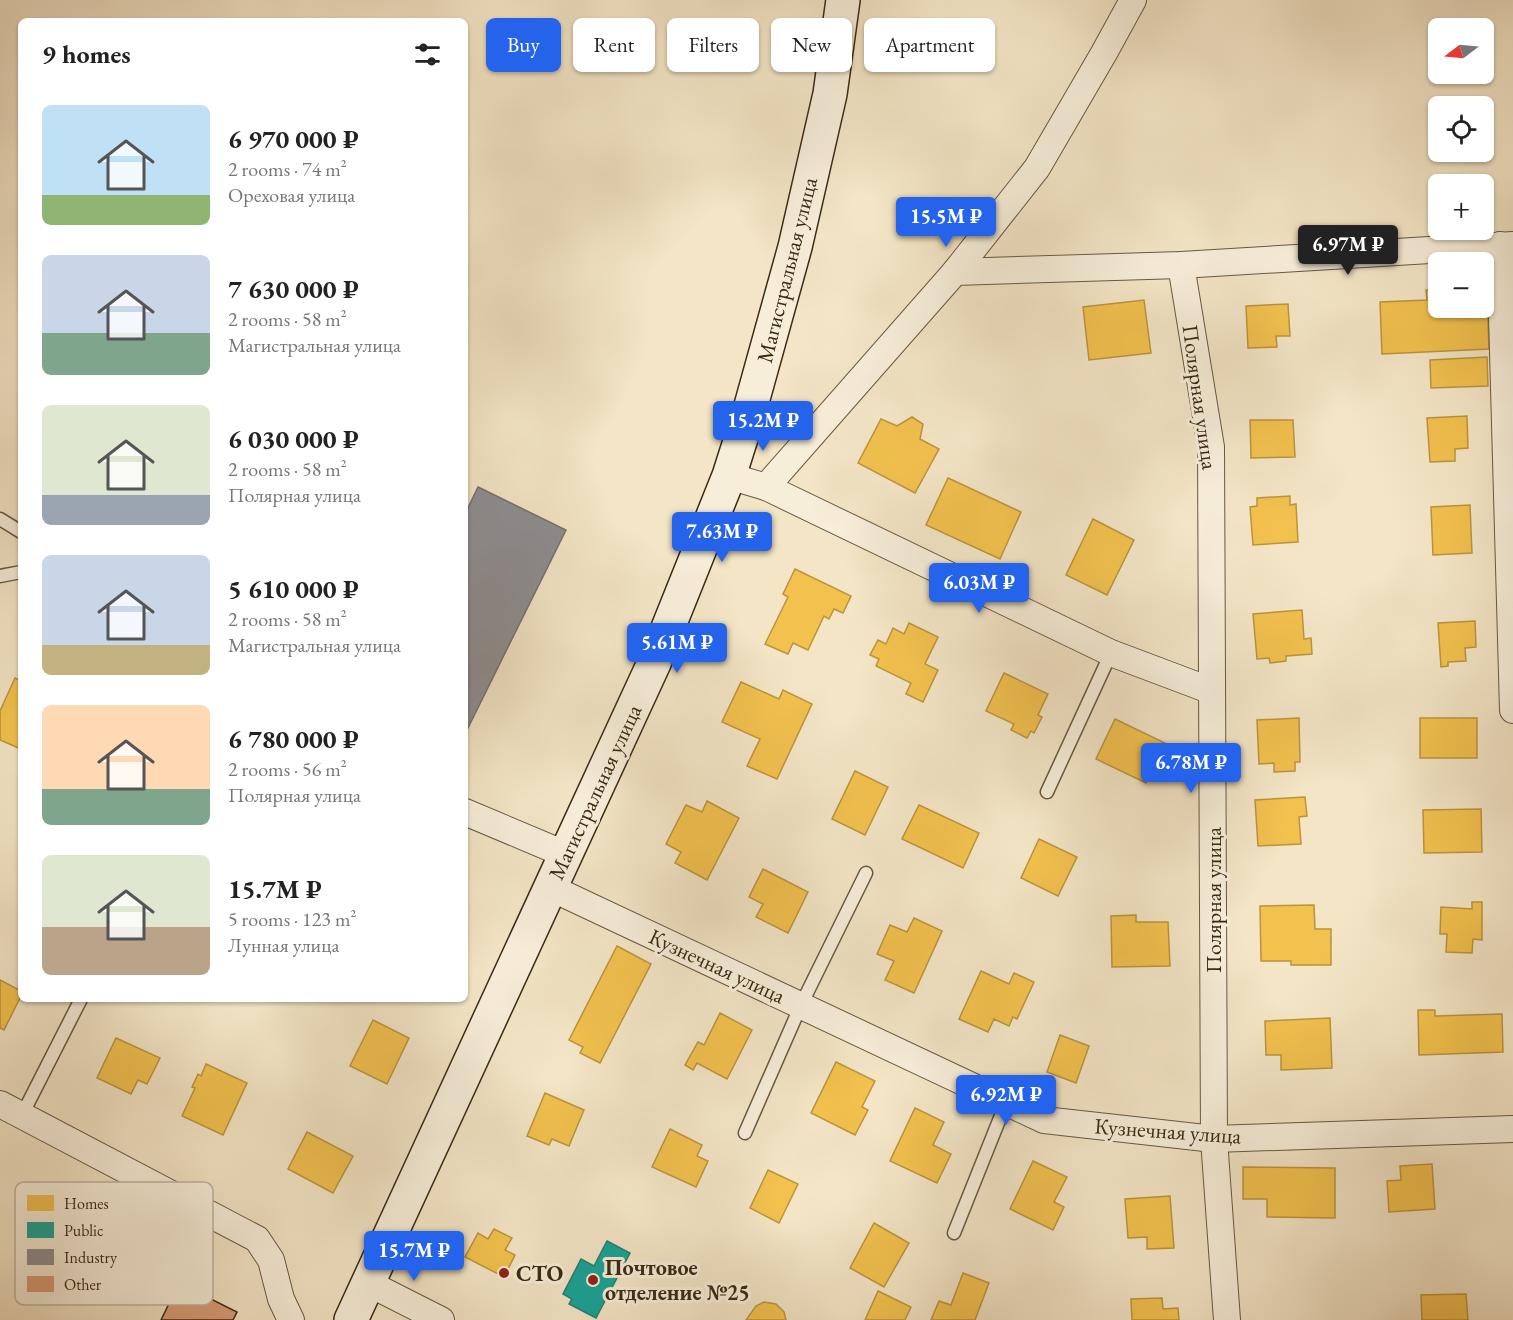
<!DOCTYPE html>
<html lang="en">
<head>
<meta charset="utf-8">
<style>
  :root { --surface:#fff; --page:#f6f6f6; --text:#222; --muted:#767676; --accent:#2563eb }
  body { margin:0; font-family:"EB Garamond",serif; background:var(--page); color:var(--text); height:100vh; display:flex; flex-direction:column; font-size:22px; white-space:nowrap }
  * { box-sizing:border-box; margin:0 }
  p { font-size:20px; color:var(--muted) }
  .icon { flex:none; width:33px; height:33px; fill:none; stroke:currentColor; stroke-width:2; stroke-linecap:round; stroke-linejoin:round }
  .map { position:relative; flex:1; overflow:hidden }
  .side { position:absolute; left:18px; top:18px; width:450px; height:984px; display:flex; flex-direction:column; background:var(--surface); border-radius:9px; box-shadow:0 2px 4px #0004 }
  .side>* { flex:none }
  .guide { position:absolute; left:486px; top:18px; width:570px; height:54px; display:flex; gap:12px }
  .needle { width:39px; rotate:254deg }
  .buttons { position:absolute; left:1428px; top:18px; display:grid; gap:12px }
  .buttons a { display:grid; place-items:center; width:66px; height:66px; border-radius:9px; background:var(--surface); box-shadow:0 2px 4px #0004; font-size:30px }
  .price { position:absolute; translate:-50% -51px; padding:0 14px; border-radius:6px; background:var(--accent); color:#fff; font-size:20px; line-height:39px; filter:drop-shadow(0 2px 3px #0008) }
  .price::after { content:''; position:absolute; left:50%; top:36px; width:18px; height:14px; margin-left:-9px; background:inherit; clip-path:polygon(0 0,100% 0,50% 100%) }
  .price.active { background:#222; color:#fff }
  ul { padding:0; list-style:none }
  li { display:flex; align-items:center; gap:18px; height:150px; padding:0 24px }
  li span { display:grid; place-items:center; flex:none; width:168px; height:120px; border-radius:9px; color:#555 }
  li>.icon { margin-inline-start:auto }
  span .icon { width:72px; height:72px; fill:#fffc; stroke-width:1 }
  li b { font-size:26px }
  h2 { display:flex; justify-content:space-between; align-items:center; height:72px; padding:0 24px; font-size:26px }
  .tag { padding:0 21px; border-radius:9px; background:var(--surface); box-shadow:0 2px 4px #0004; font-size:21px; line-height:54px }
  .tag.active { background:var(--accent); color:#fff }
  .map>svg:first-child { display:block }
  .homes { fill:#f2c14e; stroke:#bb943d; stroke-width:1.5 }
  .public { fill:#17a398; stroke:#227f70; stroke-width:1.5 }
  .industry { fill:#8d8d92; stroke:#746f6c; stroke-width:1.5 }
  .building { fill:#d99d79; stroke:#3a2a14; stroke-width:1.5 }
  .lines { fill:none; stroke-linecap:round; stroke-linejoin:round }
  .service-casing { stroke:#685940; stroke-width:15 }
  .minor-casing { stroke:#685940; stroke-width:28 }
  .secondary-casing { stroke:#3a2a14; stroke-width:36 }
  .service { stroke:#f7eeda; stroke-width:12 }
  .minor { stroke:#f7eeda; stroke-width:26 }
  .secondary { stroke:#f7eeda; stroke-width:33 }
  .poi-dot { fill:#8f2418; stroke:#f7eeda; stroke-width:2 }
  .labels { text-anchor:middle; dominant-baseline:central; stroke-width:6; stroke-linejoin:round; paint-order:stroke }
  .street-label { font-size:22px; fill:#3a2a14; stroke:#f7eeda }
  .poi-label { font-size:22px; font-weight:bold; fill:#3a2a14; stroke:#f7eeda; text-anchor:start }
  .key { fill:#f7eeda; stroke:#beb39f; stroke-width:1.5 }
  .key-label { font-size:16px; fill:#3a2a14 }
</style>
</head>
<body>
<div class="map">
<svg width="1513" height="1320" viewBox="0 0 1513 1320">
  <rect width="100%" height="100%" fill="#f3e5c6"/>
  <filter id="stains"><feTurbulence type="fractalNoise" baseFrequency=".00333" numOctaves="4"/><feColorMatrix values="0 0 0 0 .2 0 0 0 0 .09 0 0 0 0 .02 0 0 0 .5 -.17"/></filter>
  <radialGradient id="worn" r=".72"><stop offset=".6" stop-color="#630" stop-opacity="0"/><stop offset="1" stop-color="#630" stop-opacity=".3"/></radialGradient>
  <g class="homes">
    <path d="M1426 290H1438V308H1484V297H1487L1489 349 1382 354 1380 302 1427 300Z"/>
    <path d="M1144 300 1151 353 1089 360 1083 307Z"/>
    <path d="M1288 304 1290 336H1276L1277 347 1248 348 1246 306Z"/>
    <path d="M1487 357 1488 386 1431 388 1430 360Z"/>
    <path d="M1467 416 1468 448 1455 449V461L1430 462 1427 418Z"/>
    <path d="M912 417 923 424 920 439 939 449 915 493 858 463 881 419 897 426Z"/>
    <path d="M1250 420H1293L1295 457 1251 458Z"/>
    <path d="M948 478 1021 512 1000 559 926 525Z"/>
    <path d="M1290 496V505L1296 504 1298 542 1253 545 1250 507 1257 506V498Z"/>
    <path d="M1470 505 1472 553 1433 555 1431 507Z"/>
    <path d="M1093 519 1134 540 1107 595 1066 575Z"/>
    <path d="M795 569 851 596 843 613 834 609 829 619 824 616 808 650 793 643 788 654 765 644 788 597 783 594Z"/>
    <path d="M1302 610 1304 639 1311 638 1312 654 1286 656V661L1270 663 1269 658 1257 659 1253 614Z"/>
    <path d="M1475 621 1476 647 1465 648 1466 661 1448 662V666L1441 667 1438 623Z"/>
    <path d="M909 623 938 637 925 664 938 670 923 702 906 694 911 683 876 666 879 659 870 655 878 640 886 644 893 628 904 634Z"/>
    <path d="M1004 673 1048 694 1038 715 1042 717 1034 733 1031 731 1027 738 1011 730 1014 724 986 711Z"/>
    <path d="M15 678 21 681V749L0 740V711Z"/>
    <path d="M741 682 779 699 783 690 812 704 777 779 747 766 760 739 722 722Z"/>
    <path d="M1299 718 1300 762H1295V771L1274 772V763L1259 764 1257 720Z"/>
    <rect x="1420" y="718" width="57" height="40"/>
    <path d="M1115 719 1165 743 1146 783 1096 759Z"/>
    <path d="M855 771 888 787 865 835 832 819Z"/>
    <path d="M1305 797 1307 816 1299 817 1301 844 1258 846 1255 800Z"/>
    <path d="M707 801 739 818 707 880 675 863 681 852 666 844 686 805 702 812Z"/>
    <path d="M919 805 979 833 963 868 902 839Z"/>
    <path d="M1481 809 1482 852 1424 853 1423 810Z"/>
    <path d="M1039 839 1077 857 1058 896 1021 878Z"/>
    <path d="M763 869 808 892 788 933 756 917 763 904 749 897Z"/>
    <path d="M1472 902H1482V940L1473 939 1472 953 1446 952 1447 934H1440L1441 907 1472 909Z"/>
    <path d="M1314 905 1315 929H1331V965H1291V961H1261L1260 906Z"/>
    <path d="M1136 915V922H1168L1170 966 1112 967 1111 916Z"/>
    <path d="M914 918 942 931 914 993 885 980 894 961 877 954 890 925 907 932Z"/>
    <path d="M617 946 651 964 600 1063 580 1053 583 1047 569 1040Z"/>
    <path d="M981 971 1009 984 1014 973 1034 982 1017 1019 1013 1017 1009 1026 994 1019 988 1032 959 1019Z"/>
    <path d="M0 980 21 991V996L4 1030 0 1028Z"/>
    <path d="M1418 1010H1435V1016L1502 1014 1503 1052 1419 1055Z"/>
    <path d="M720 1013 752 1030 727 1079 697 1063 693 1070 685 1065 698 1042 704 1045Z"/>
    <path d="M1330 1018 1332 1068 1281 1070V1055H1266L1265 1021Z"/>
    <path d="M373 1020 409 1038 387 1084 350 1066Z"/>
    <path d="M1060 1035 1089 1046 1076 1083 1047 1072Z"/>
    <path d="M116 1038 160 1058 147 1084 138 1080 131 1094 97 1078Z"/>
    <path d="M836 1062 875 1081 862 1107 868 1110 855 1135 811 1113Z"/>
    <path d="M206 1064 247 1083 223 1135 182 1116 195 1088 192 1087 198 1074 201 1076Z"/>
    <path d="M545 1093 584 1110 569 1146 552 1139 549 1145 527 1136Z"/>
    <path d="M915 1108 944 1122 933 1145 951 1154 937 1183 890 1161Z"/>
    <path d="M670 1129 702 1145 697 1156 708 1161 696 1187 652 1167Z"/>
    <path d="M307 1132 353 1156 333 1193 288 1169Z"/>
    <path d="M1033 1161 1067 1177 1054 1202 1064 1207 1053 1230 1010 1209Z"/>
    <path d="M1432 1164 1435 1209 1389 1212 1387 1181 1401 1180 1400 1166Z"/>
    <path d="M1243 1167 1335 1168V1218L1267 1217V1199H1243Z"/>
    <path d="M768 1170 798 1184 779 1223 750 1208Z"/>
    <path d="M1170 1196 1174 1248 1147 1249V1237L1128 1238 1125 1199Z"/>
    <path d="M874 1223 909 1243 884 1287 850 1268Z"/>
    <path d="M494 1229 512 1238 505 1250 515 1255 504 1277 465 1257 478 1233 488 1239Z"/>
    <path d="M963 1273 989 1283 975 1320H931L939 1301 951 1305Z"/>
    <path d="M878 1291 911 1307 905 1320H865Z"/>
    <path d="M1466 1294 1468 1320H1422L1421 1295Z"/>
    <path d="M1162 1298 1163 1309 1178 1308 1179 1320H1132L1131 1299Z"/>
    <path d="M764 1302 776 1304 784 1312 786 1320H746L756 1306Z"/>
  </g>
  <path class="public" d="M607 1241 630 1253 596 1318 569 1304 572 1299 563 1294 581 1259 594 1266Z"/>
  <path class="industry" d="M478 487 566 530 465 734V514Z"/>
  <path class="building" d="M179 1283 237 1312 233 1320H161Z"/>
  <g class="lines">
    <defs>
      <g id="service">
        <path d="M0 519 21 532"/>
        <path d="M0 576 21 572"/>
        <path d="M1047 792 1111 653"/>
        <path d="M22 1115 81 999"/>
        <path d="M745 1133 801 1005 866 873"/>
        <path d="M954 1233 1006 1103"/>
      </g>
      <g id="minor">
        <path d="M1500 245 1513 710"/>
        <path d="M1181 265 1211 447 1214 1139 1227 1320"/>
        <path d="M955 272 1181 265 1513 245"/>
        <path d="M729 476 766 487 955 272 1037 168 1104 53 1133 0"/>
        <path d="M766 487 1111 653 1212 691"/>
        <path d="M465 812 567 855"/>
        <path d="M551 888 1044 1120 1214 1139 1513 1129"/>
        <path d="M0 1104 257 1239 271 1260 281 1299 291 1320"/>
        <path d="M368 1283 441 1320"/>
      </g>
      <path id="secondary" d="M351 1320 654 663 729 476 749 413 795 247 830 94 843 0"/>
    </defs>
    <use href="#service" class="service-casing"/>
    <use href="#minor" class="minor-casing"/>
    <use href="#secondary" class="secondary-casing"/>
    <use href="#service" class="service"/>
    <use href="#minor" class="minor"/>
    <use href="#secondary" class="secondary"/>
  </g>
  <g class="poi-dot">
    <circle cx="504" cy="1273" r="6"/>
    <circle cx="593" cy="1280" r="6"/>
  </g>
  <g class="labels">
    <g class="street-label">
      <text transform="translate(787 270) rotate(-76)">Магистральная улица</text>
      <text transform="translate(1200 397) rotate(82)">Полярная улица</text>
      <text transform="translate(595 792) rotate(-65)">Магистральная улица</text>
      <text transform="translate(1213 900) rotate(-90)">Полярная улица</text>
      <text transform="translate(717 966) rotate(25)">Кузнечная улица</text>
      <text transform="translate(1168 1131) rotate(4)">Кузнечная улица</text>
    </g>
    <g class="poi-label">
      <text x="605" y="1267">Почтовое<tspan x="605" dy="25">отделение №25</tspan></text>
      <text x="516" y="1273">СТО</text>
    </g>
  </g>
  <rect x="15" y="1182" width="198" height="123" rx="9" class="key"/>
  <rect x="27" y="1195" width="27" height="16" fill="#f2c14e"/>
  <rect x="27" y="1222" width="27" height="16" fill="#17a398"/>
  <rect x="27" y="1249" width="27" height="16" fill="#8d8d92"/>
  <rect x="27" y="1276" width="27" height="16" fill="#d99d79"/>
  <g class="key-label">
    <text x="64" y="1209">Homes</text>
    <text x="64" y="1236">Public</text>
    <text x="64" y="1263">Industry</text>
    <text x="64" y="1290">Other</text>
  </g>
  <rect width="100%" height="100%" filter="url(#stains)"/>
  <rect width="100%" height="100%" fill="url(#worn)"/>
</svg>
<div class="buttons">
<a><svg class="needle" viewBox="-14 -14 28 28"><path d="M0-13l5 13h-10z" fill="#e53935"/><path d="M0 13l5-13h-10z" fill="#767676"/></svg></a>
<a><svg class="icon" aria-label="locate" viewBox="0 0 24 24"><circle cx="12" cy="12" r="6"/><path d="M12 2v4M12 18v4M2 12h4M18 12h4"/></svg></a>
<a>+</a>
<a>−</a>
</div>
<b class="price" style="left:946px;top:248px">15.5M ₽</b>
<b class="price active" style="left:1348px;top:276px">6.97M ₽</b>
<b class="price" style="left:763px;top:452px">15.2M ₽</b>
<b class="price" style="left:722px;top:563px">7.63M ₽</b>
<b class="price" style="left:979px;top:614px">6.03M ₽</b>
<b class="price" style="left:677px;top:674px">5.61M ₽</b>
<b class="price" style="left:1191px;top:794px">6.78M ₽</b>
<b class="price" style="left:1006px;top:1126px">6.92M ₽</b>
<b class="price" style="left:414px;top:1282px">15.7M ₽</b>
<div class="guide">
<a class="tag active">Buy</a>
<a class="tag">Rent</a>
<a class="tag">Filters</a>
<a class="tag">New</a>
<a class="tag">Apartment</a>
</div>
<section class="side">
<h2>9 homes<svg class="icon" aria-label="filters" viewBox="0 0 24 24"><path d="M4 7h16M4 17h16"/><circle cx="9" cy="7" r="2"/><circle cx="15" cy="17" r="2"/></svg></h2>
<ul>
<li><span style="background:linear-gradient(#bfe0f5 75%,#8fb573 0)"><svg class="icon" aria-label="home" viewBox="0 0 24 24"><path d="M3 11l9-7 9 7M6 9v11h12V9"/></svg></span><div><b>6 970 000 ₽</b><p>2 rooms · 74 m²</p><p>Ореховая улица</p></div></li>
<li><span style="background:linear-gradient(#c9d6e8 65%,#7fa58c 0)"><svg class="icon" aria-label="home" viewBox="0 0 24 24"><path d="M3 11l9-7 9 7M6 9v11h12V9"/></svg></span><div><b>7 630 000 ₽</b><p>2 rooms · 58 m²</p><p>Магистральная улица</p></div></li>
<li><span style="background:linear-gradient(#dfe7d0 75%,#9aa5b1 0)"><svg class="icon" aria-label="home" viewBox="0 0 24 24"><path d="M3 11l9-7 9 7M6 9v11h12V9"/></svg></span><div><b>6 030 000 ₽</b><p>2 rooms · 58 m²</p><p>Полярная улица</p></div></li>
<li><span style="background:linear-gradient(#c9d6e8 75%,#c2b280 0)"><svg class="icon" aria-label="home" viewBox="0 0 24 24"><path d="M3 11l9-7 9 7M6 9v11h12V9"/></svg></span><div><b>5 610 000 ₽</b><p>2 rooms · 58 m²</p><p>Магистральная улица</p></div></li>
<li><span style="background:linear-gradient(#ffd9b3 70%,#7fa58c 0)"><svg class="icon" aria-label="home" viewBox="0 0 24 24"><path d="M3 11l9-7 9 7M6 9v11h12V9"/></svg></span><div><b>6 780 000 ₽</b><p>2 rooms · 56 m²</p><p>Полярная улица</p></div></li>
<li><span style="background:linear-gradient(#dfe7d0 60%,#b9a48a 0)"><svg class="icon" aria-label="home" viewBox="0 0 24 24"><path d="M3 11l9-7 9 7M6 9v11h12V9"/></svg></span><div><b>15.7M ₽</b><p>5 rooms · 123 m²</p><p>Лунная улица</p></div></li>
</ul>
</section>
</div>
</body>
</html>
